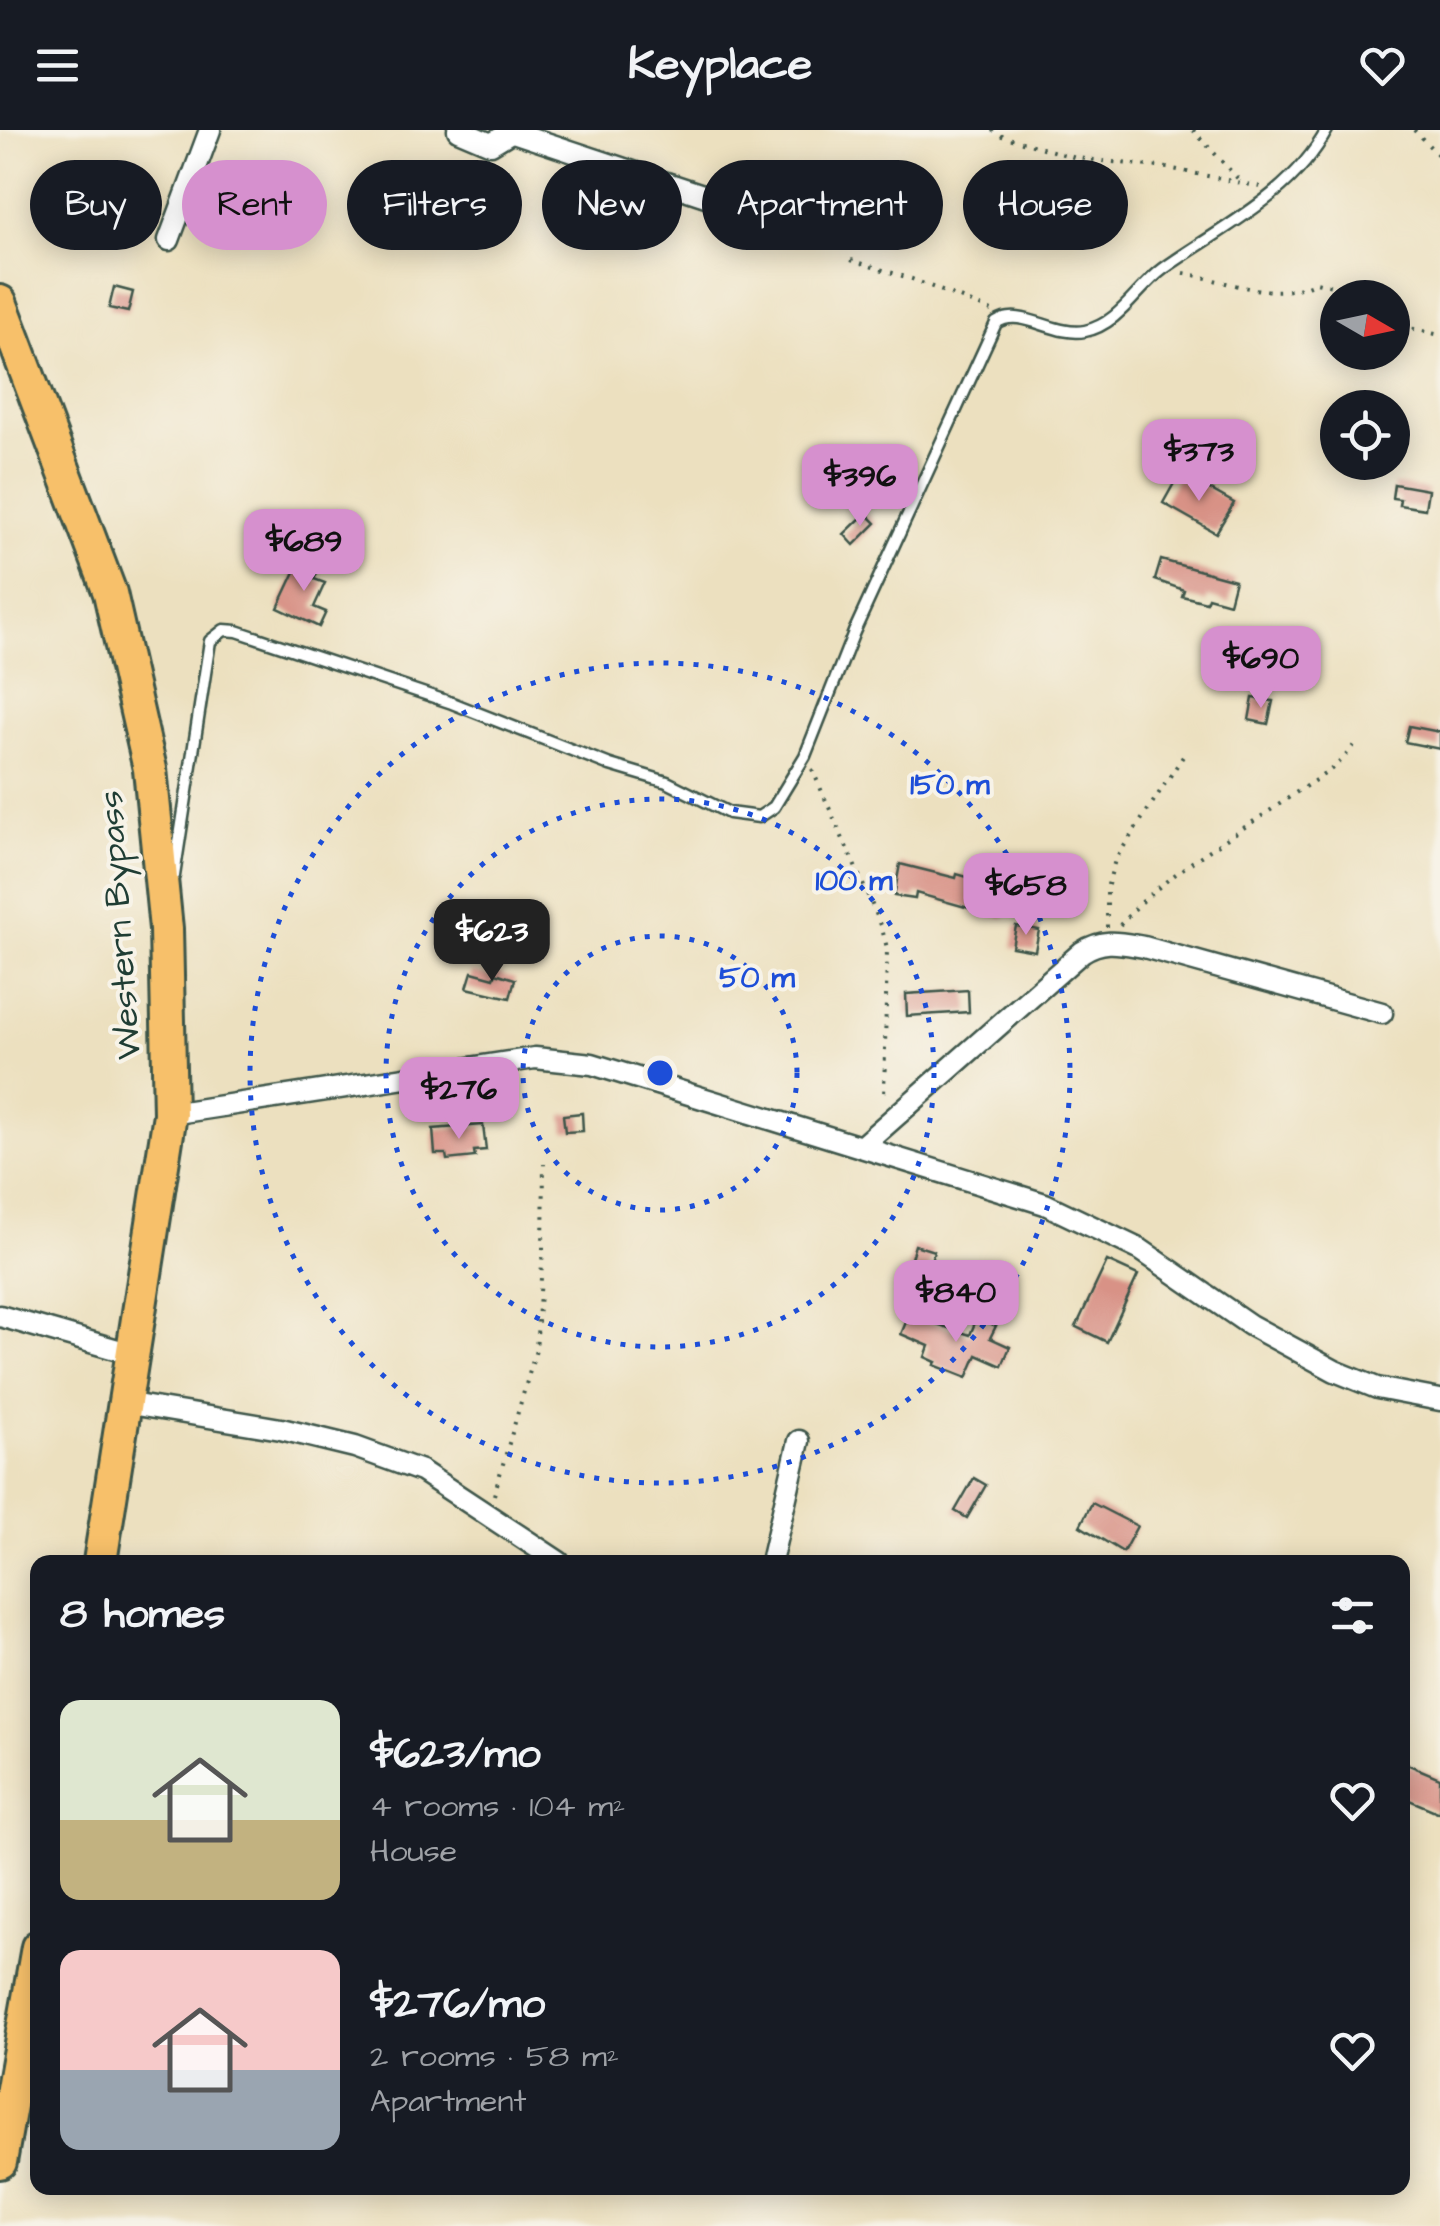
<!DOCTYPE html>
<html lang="en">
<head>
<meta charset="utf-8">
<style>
  :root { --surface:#171b24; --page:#242831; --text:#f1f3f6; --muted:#9ea1a6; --accent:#d690ce }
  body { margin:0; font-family:"Architects Daughter",sans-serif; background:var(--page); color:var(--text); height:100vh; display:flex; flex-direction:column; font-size:38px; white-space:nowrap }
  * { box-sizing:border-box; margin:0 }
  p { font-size:32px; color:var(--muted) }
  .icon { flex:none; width:55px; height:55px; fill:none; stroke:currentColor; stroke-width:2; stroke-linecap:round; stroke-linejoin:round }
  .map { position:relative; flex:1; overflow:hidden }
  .details { position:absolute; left:30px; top:1425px; width:1380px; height:640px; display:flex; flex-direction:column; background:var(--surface); border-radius:20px; box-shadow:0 5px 25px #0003 }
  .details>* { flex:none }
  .banner { position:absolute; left:30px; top:30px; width:1380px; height:90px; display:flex; gap:20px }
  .needle { width:65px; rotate:99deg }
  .controls { position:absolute; left:1320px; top:150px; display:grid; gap:20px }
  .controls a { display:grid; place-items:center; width:90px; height:90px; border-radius:50%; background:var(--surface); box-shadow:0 5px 25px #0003; font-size:50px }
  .price { position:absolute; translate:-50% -85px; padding:0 22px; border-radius:20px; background:var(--accent); color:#111; font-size:32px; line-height:65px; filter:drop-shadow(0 2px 5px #0008) }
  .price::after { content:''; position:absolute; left:50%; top:60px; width:30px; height:22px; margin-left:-15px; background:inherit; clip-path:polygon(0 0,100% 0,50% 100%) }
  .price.selected { background:#222; color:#fff }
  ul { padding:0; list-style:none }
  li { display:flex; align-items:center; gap:30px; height:250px; padding:0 30px }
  li span { display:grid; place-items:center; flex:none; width:280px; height:200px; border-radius:20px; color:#555 }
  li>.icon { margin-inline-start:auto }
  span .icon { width:120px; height:120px; fill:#fffc; stroke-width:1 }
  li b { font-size:42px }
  h2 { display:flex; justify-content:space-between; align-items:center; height:120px; padding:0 30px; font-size:42px }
  .chip { padding:0 35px; border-radius:45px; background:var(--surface); box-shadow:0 5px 25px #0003; font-size:35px; line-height:90px }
  .chip.selected { background:var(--accent); color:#111 }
  header { display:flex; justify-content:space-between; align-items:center; height:130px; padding:0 30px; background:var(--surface); font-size:45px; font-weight:700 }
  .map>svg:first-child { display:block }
  .building { fill:#d89286 }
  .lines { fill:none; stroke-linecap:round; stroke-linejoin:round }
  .lane-casing { stroke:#3e5549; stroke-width:15 }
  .street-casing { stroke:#3e5549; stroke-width:25 }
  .primary-casing { stroke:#3e5549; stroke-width:38 }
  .path { stroke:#3e5549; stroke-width:4; stroke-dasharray:2.5 8; stroke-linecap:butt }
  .lane { stroke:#fff; stroke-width:10 }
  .street { stroke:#fff; stroke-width:20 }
  .primary { stroke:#f7c06b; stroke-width:32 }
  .ring { fill:none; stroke:#1d4ed8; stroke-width:5; stroke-dasharray:5 10 }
  .labels { text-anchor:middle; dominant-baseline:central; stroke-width:8; stroke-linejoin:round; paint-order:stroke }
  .street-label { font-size:35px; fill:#1f3d34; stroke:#f7f3e8 }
  .centre { fill:#1d4ed8; stroke:#f7f3e8; stroke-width:5 }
  .ring-label { font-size:30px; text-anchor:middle; font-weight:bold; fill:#1d4ed8; stroke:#f7f3e8; stroke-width:8; stroke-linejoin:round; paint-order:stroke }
</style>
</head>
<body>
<header><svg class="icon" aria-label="menu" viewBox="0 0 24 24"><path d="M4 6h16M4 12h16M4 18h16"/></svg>Keyplace<svg class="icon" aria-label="heart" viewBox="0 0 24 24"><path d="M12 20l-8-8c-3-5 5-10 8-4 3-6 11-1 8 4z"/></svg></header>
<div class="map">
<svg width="1440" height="2096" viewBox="0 0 1440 2096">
  <rect width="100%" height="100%" fill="#f7f3e8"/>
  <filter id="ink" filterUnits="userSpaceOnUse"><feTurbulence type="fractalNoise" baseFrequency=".01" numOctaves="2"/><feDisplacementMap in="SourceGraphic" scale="20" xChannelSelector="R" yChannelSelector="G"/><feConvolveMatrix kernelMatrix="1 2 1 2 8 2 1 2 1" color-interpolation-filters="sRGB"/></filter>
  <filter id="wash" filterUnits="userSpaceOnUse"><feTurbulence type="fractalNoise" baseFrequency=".0048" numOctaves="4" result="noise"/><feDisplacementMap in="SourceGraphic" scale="40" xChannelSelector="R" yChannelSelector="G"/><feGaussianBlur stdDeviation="2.25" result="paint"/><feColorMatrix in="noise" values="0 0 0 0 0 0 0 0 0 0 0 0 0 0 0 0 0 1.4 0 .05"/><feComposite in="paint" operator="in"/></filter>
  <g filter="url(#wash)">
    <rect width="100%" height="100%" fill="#ece0bf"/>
    <g id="blocks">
      <g class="building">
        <path d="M114 157 133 162 128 182 109 178Z"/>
        <path d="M1177 348 1189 355 1192 349 1234 373 1216 403 1163 373Z"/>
        <path d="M1394 354 1428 360 1425 379 1399 375 1400 369 1392 368Z"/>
        <path d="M866 383 876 393 854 415 844 404Z"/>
        <path d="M302 427 320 436 314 449 325 453 314 477 326 482 319 497 278 478Z"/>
        <path d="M1161 430 1235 450 1229 473 1208 467 1206 472 1182 466 1184 460 1155 450Z"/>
        <path d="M1253 568 1273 571 1268 594 1249 590Z"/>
        <path d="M1409 596 1440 602V619L1405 612Z"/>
        <path d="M900 734 956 748 957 744 1002 757 1000 762 1011 765 1004 788 916 763 915 769 894 766Z"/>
        <path d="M1016 796 1039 800 1035 821 1012 817Z"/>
        <path d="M472 842 494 848 496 843 515 849 510 868 467 858Z"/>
        <path d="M968 860 969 882 907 886 906 864Z"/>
        <path d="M582 983 583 1001 565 1002 563 985Z"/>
        <path d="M483 995 486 1020 474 1021 475 1027 447 1030 446 1024H435L433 999Z"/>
        <path d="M915 1115 934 1121 927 1144 908 1138Z"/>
        <path d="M1107 1131 1138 1145 1107 1212 1076 1197Z"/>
        <path d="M909 1185 970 1205 977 1188 996 1196 990 1208 1010 1217 1002 1236 977 1225 967 1248 934 1235 936 1232 925 1227 929 1216 901 1204Z"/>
        <path d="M974 1348 986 1355 967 1388 955 1381Z"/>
        <path d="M1092 1373 1137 1396 1123 1422 1080 1396Z"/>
        <path d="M1402 1632 1440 1648V1683L1402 1667Z"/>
      </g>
    </g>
  </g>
  <g filter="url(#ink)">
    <use href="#blocks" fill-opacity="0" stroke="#3e5549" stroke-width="2.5"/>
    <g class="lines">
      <defs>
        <path id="lane" d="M174 746 210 511 224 500 237 501 452 573 610 635 667 652 729 683 759 687 774 677 805 626 854 502 996 193C1021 176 1054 207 1085 201 1119 194 1137 158 1163 139 1222 97 1291 66 1327 0"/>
        <g id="street">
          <path d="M458 0 491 14 514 0"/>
          <path d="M513 2 817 103"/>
          <path d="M169 110 210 0"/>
          <path d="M170 984 535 928 592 934 1045 1074 1141 1120 1250 1195 1335 1241 1377 1258 1440 1270"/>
          <path d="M862 1016 1082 822C1104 808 1120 813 1144 817L1382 883"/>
          <path d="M0 1186 132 1224"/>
          <path d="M124 1273 281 1299 355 1317 421 1341 559 1432"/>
          <path d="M771 1432 799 1311"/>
        </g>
        <g id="primary">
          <path d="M0 172 110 463 150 639 166 799 170 984 100 1432"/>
          <path d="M0 2032 38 1817"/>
        </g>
      </defs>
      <use href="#lane" class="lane-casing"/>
      <use href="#street" class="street-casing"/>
      <use href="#primary" class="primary-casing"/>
      <g class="path">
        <path d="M992 0 1002 6 1076 28 1168 38 1261 57"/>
        <path d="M1193 0 1240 51"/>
        <path d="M1414 0 1440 27"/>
        <path d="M851 130 912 149 992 181"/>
        <path d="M1184 143C1227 151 1275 173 1316 152L1332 156 1339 168"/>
        <path d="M1392 194 1440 205"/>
        <path d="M812 639 881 795 887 818 884 969"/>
        <path d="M1120 795C1166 741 1237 705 1294 664 1324 643 1337 641 1358 609"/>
        <path d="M1107 797V758L1115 730 1184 625"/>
        <path d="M494 1365 536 1220 543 1119 544 1034"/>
      </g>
      <use href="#lane" class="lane"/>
      <use href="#street" class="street"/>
      <use href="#primary" class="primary"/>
    </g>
  </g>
  <g class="ring">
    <circle cx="660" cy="943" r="137"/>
    <circle cx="660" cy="943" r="274"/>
    <circle cx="660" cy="943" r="410"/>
  </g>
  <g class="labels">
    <g class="street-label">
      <text transform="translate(120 795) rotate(-94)">Western Bypass</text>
    </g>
  </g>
  <circle cx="660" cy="943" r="15" class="centre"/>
  <g class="ring-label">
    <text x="950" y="664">150 m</text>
    <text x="854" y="760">100 m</text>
    <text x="757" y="857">50 m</text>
  </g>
</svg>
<div class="controls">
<a><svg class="needle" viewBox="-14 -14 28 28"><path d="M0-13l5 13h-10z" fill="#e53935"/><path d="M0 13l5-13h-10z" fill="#9ea1a6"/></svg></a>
<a><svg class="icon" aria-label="locate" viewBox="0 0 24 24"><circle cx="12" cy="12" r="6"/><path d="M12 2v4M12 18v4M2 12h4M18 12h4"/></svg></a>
</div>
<b class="price" style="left:1199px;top:374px">$373</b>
<b class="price" style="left:860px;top:399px">$396</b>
<b class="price" style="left:304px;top:464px">$689</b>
<b class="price" style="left:1261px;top:581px">$690</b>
<b class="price" style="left:1026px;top:808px">$658</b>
<b class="price selected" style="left:492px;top:854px">$623</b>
<b class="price" style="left:459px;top:1012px">$276</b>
<b class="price" style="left:956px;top:1215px">$840</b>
<div class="banner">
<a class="chip">Buy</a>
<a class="chip selected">Rent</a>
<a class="chip">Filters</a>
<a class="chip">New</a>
<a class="chip">Apartment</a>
<a class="chip">House</a>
</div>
<section class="details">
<h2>8 homes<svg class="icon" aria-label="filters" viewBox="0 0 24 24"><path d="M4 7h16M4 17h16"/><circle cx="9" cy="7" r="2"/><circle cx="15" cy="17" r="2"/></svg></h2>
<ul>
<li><span style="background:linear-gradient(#dfe7d0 60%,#c2b280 0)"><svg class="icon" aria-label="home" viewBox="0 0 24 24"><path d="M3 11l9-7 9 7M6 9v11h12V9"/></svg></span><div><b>$623/mo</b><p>4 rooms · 104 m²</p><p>House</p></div><svg class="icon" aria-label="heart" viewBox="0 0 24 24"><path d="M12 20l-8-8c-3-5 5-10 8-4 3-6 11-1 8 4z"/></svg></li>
<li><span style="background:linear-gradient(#f6c9c9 60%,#9aa5b1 0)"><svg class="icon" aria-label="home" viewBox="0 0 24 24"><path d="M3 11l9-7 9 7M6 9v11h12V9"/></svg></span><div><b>$276/mo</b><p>2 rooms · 58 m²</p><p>Apartment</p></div><svg class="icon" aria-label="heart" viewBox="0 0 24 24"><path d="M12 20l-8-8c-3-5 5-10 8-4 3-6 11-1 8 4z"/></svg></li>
</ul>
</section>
</div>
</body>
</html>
